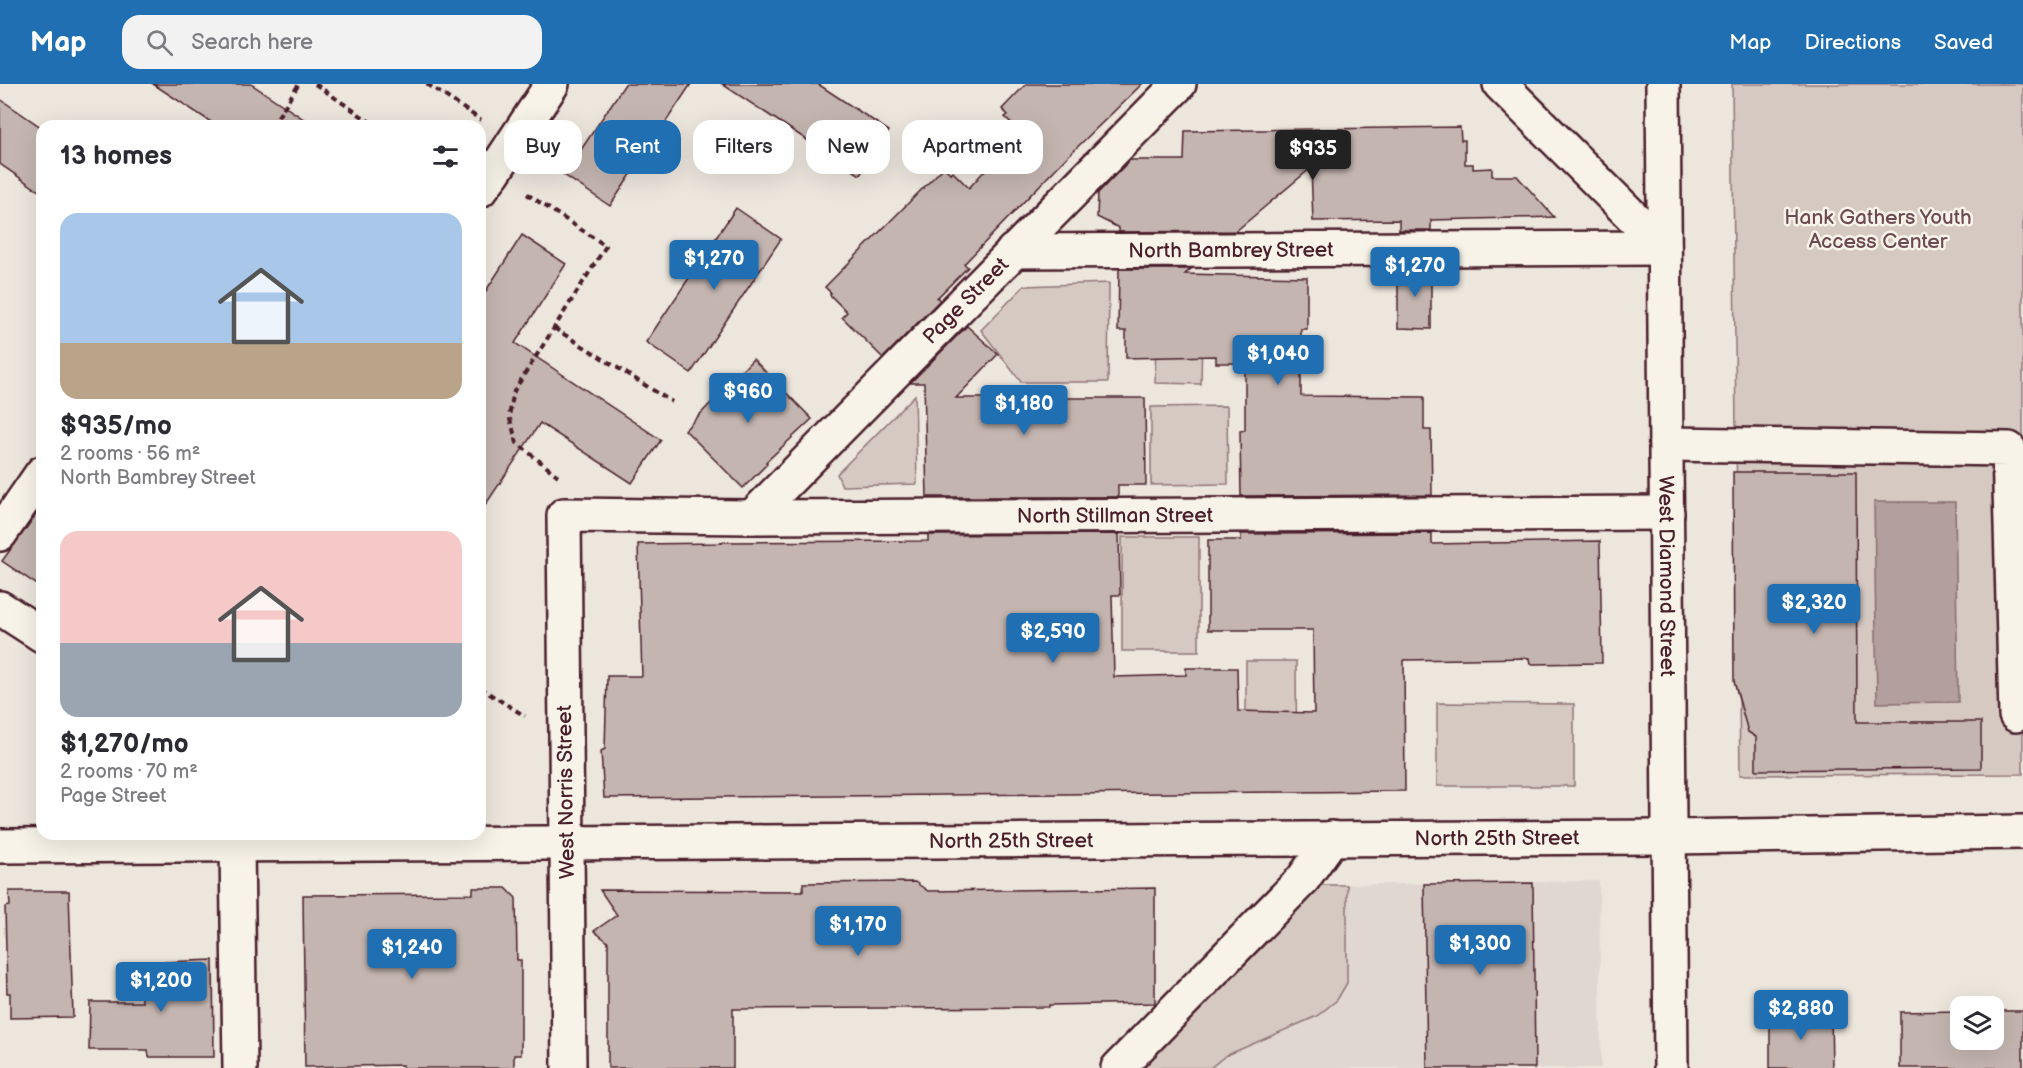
<!DOCTYPE html>
<html lang="en">
<head>
<meta charset="utf-8">
<style>
  :root { --surface:#fff; --page:#f2f2f3; --text:#2b2b33; --muted:#7c7c81; --accent:#1f6fb2 }
  body { margin:0; font-family:"Balsamiq Sans",sans-serif; background:var(--page); color:var(--text); height:100vh; display:flex; flex-direction:column; font-size:22px; white-space:nowrap }
  * { box-sizing:border-box; margin:0 }
  p { font-size:20px; color:var(--muted) }
  .icon { flex:none; width:33px; height:33px; fill:none; stroke:currentColor; stroke-width:2; stroke-linecap:round; stroke-linejoin:round }
  .map { position:relative; flex:1; overflow:hidden }
  .panel { position:absolute; left:36px; top:36px; width:450px; height:720px; display:flex; flex-direction:column; background:var(--surface); border-radius:18px; box-shadow:0 6px 24px #0002 }
  .panel>* { flex:none }
  .banner { position:absolute; left:504px; top:36px; width:570px; height:54px; display:flex; gap:12px }
  .buttons { position:absolute; left:1950px; top:912px; display:grid; gap:12px }
  .buttons a { display:grid; place-items:center; width:54px; height:54px; border-radius:12px; background:var(--surface); box-shadow:0 6px 24px #0002; font-size:30px }
  .price { position:absolute; translate:-50% -51px; padding:0 14px; border-radius:6px; background:var(--accent); color:#fff; font-size:20px; line-height:39px; filter:drop-shadow(0 2px 3px #0008) }
  .price::after { content:''; position:absolute; left:50%; top:36px; width:18px; height:14px; margin-left:-9px; background:inherit; clip-path:polygon(0 0,100% 0,50% 100%) }
  .price.active { background:#222; color:#fff }
  ul { padding:0; list-style:none }
  li { display:grid; align-content:center; gap:12px; height:318px; padding:0 24px }
  li span { display:grid; place-items:center; height:186px; border-radius:18px; color:#555 }
  li>.icon { margin-inline-start:auto }
  span .icon { width:108px; height:108px; fill:#fffc; stroke-width:1 }
  li b { font-size:26px }
  h2 { display:flex; justify-content:space-between; align-items:center; height:72px; padding:0 24px; font-size:26px }
  .pill { padding:0 21px; border-radius:18px; background:var(--surface); box-shadow:0 6px 24px #0002; font-size:21px; line-height:54px }
  .pill.active { background:var(--accent); color:#fff }
  header { display:flex; align-items:center; gap:36px; box-sizing:border-box; height:84px; padding:0 30px; background:var(--accent); color:#fff }
  header strong { font-size:28px }
  nav { display:flex; gap:33px; margin-inline-start:auto; font-size:21px }
  .search { width:420px; height:54px; background:var(--page); display:flex; align-items:center; gap:15px; box-sizing:border-box; padding:0 21px; border-radius:18px; color:var(--muted); font-size:22px }
  .map>svg:first-child { display:block }
  .built { fill:#e0d7d0 }
  .green { fill:#d5c9c2; stroke:#907476; stroke-width:1.5 }
  .water { fill:#b39f9d; stroke:#896c6f; stroke-width:1.5 }
  .building { fill:#c4b5b0; stroke:#4a1f2b; stroke-width:1.5 }
  .lines { fill:none; stroke-linecap:round; stroke-linejoin:round }
  .minor-casing { stroke:#4a1f2b; stroke-width:38 }
  .major-casing { stroke:#4a1f2b; stroke-width:38 }
  .path { stroke:#4a1f2b; stroke-width:4; stroke-dasharray:6 4.5; stroke-linecap:butt }
  .minor { stroke:#f7f3e8; stroke-width:33 }
  .major { stroke:#f7f3e8; stroke-width:33 }
  .labels { text-anchor:middle; dominant-baseline:central; stroke-width:5; stroke-linejoin:round; paint-order:stroke }
  .park-label { font-size:21px; fill:#6d4a51; stroke:#f7f3e8 }
  .street-label { font-size:21px; fill:#4a1f2b; stroke:#f7f3e8 }
</style>
</head>
<body>
<header>
<strong>Map</strong>
<div class="search"><svg class="icon" aria-label="search" viewBox="0 0 24 24"><circle cx="10" cy="10" r="6"/><path d="M15 15l6 6"/></svg>Search here</div>
<nav><a>Map</a><a>Directions</a><a>Saved</a></nav>
</header>
<div class="map">
<svg width="2023" height="984" viewBox="0 0 2023 984">
  <rect width="100%" height="100%" fill="#ece6dd"/>
  <filter id="ink" filterUnits="userSpaceOnUse"><feTurbulence type="fractalNoise" baseFrequency=".0167" numOctaves="2"/><feDisplacementMap in="SourceGraphic" scale="12" xChannelSelector="R" yChannelSelector="G"/><feConvolveMatrix kernelMatrix="1 2 1 2 8 2 1 2 1" color-interpolation-filters="sRGB"/></filter>
  <g filter="url(#ink)">
    <path class="built" d="M1599 797 1601 984H1140L1319 801Z"/>
    <g class="green">
      <path d="M1732 0H2023V690L1740 691Z"/>
      <path d="M1109 199 1108 298H1021L981 246 1024 202Z"/>
      <path d="M1157 203H1203L1201 300 1155 299Z"/>
      <path d="M915 311 917 400 842 402 837 390Z"/>
      <path d="M1227 322 1228 400 1151 401V323Z"/>
      <rect x="1122" y="453" width="77" height="114"/>
      <path d="M1246 577H1296L1297 704H1246Z"/>
      <path d="M1437 619 1574 620V702H1437Z"/>
      <path d="M1319 801H1347V899L1337 916 1317 932 1225 972 1210 984H1140Z"/>
    </g>
    <path class="water" d="M1874 418H1955L1958 618 1877 619Z"/>
    <g class="building">
      <path d="M153 0H251L314 42H217Z"/>
      <path d="M625 0H691L610 122 564 91Z"/>
      <path d="M722 0H818L889 47 860 91Z"/>
      <path d="M1026 0H1142L1064 76 964 180 968 183 937 214 940 216 883 274 842 233 847 228 830 211 831 209 825 203 944 83 951 90 953 88 969 104 1012 56 1022 49 1005 33 1008 31 1002 25Z"/>
      <path d="M0 15 42 44V109L0 80Z"/>
      <path d="M1460 43 1461 56H1465V80H1473V85L1492 84V92H1517L1554 133 1431 136V146H1399V136L1313 137 1311 84 1236 147 1119 148V144L1097 133 1098 109 1130 76H1184L1185 47Z"/>
      <path d="M736 124 781 155 691 289 646 258Z"/>
      <path d="M522 151 566 180 515 259 661 356 632 399 540 339 480 429V216Z"/>
      <path d="M1398 184H1431V245L1398 244Z"/>
      <path d="M1119 185H1191L1185 190 1307 193V245H1301V312L1424 313V346H1431L1432 411 1241 412 1240 347 1245 346V279H1216V272L1126 274V247H1118Z"/>
      <path d="M967 242 998 270 956 314H1145L1146 401H1118V413H927L924 299H910Z"/>
      <path d="M753 275 812 335 766 378 767 380 743 404 685 346Z"/>
      <path d="M1733 388H1856L1857 638H1981V684L1756 686V653L1748 648 1734 597Z"/>
      <path d="M42 422V504L2 477Z"/>
      <path d="M1432 449V460L1600 457 1602 579 1530 580 1529 574 1404 576 1405 707 604 714 601 667 605 665 607 592H642L638 460 723 459 720 458 928 457V451L1119 450 1120 511H1112L1114 593 1186 591V584H1237L1238 627 1314 629 1313 546H1208V456H1241V450Z"/>
      <path d="M915 798 928 807 1155 804V919L1049 921V923L733 925V984H608V858L594 847 617 831 600 806 803 807V799Z"/>
      <path d="M1533 799 1535 984H1427L1424 800Z"/>
      <path d="M473 804H506L516 814 517 876H521V971H514V984H403V981L305 983 303 811 473 810Z"/>
      <path d="M9 807H69L73 933 10 934V909H7L5 823 10 822Z"/>
      <path d="M213 876 214 973H149L148 966H89L90 918H142L140 879Z"/>
      <path d="M1960 927V956H1994V927H2023V984H1900V928Z"/>
      <path d="M1770 929H1831L1832 984H1770Z"/>
    </g>
    <g class="lines">
      <defs>
        <g id="minor">
          <path d="M1500 0 1664 164"/>
          <path d="M480 106 494 88 552 0"/>
          <path id="s1" d="M1013 167 1664 164"/>
          <path d="M1666 360 2009 365 2016 631"/>
          <path id="s2" d="M752 433 1179 0"/>
          <path d="M0 450 42 389"/>
          <path d="M0 524 42 551"/>
          <path d="M237 761 240 984"/>
          <path id="s3" d="M0 762 1669 753 2023 748"/>
          <path id="s4" d="M569 984 564 431 752 433 1667 429"/>
          <path d="M1118 984 1303 795 1332 754"/>
        </g>
        <g id="major">
          <path id="s5" d="M1663 0 1671 984"/>
        </g>
      </defs>
      <use href="#minor" class="minor-casing"/>
      <use href="#major" class="major-casing"/>
      <g class="path">
        <path d="M315 0 376 42"/>
        <path d="M427 0 481 36"/>
        <path d="M272 42 299 0"/>
        <path d="M527 110 606 162 514 307 509 332 517 359 558 392"/>
        <path d="M554 244 672 318"/>
        <path d="M480 604 525 632"/>
      </g>
      <use href="#minor" class="minor"/>
      <use href="#major" class="major"/>
    </g>
  </g>
  <g class="labels">
    <g class="park-label">
      <text x="1878" y="133">Hank Gathers Youth<tspan x="1878" dy="24">Access Center</tspan></text>
    </g>
    <g class="street-label">
      <text stroke="none"><textPath href="#s1" startOffset="218">North Bambrey Street</textPath></text>
      <text stroke="none"><textPath href="#s2" startOffset="304">Page Street</textPath></text>
      <text stroke="none"><textPath href="#s4" startOffset="1104">North Stillman Street</textPath></text>
      <text stroke="none"><textPath href="#s5" startOffset="492">West Diamond Street</textPath></text>
      <text transform="translate(566 708) rotate(-91)">West Norris Street</text>
      <text stroke="none"><textPath href="#s3" startOffset="1497">North 25th Street</textPath></text>
      <text stroke="none"><textPath href="#s3" startOffset="1011">North 25th Street</textPath></text>
    </g>
  </g>
</svg>
<div class="buttons">
<a><svg class="icon" aria-label="layers" viewBox="0 0 24 24"><path d="M12 4l9 5-9 5-9-5zM3 14l9 5 9-5"/></svg></a>
</div>
<b class="price active" style="left:1313px;top:97px">$935</b>
<b class="price" style="left:714px;top:207px">$1,270</b>
<b class="price" style="left:1415px;top:214px">$1,270</b>
<b class="price" style="left:1278px;top:302px">$1,040</b>
<b class="price" style="left:748px;top:340px">$960</b>
<b class="price" style="left:1024px;top:352px">$1,180</b>
<b class="price" style="left:1814px;top:551px">$2,320</b>
<b class="price" style="left:1053px;top:580px">$2,590</b>
<b class="price" style="left:858px;top:873px">$1,170</b>
<b class="price" style="left:1480px;top:892px">$1,300</b>
<b class="price" style="left:412px;top:896px">$1,240</b>
<b class="price" style="left:161px;top:929px">$1,200</b>
<b class="price" style="left:1801px;top:957px">$2,880</b>
<div class="banner">
<a class="pill">Buy</a>
<a class="pill active">Rent</a>
<a class="pill">Filters</a>
<a class="pill">New</a>
<a class="pill">Apartment</a>
</div>
<section class="panel">
<h2>13 homes<svg class="icon" aria-label="filters" viewBox="0 0 24 24"><path d="M4 7h16M4 17h16"/><circle cx="9" cy="7" r="2"/><circle cx="15" cy="17" r="2"/></svg></h2>
<ul>
<li><span style="background:linear-gradient(#a9c7e8 70%,#b9a48a 0)"><svg class="icon" aria-label="home" viewBox="0 0 24 24"><path d="M3 11l9-7 9 7M6 9v11h12V9"/></svg></span><div><b>$935/mo</b><p>2 rooms · 56 m²</p><p>North Bambrey Street</p></div></li>
<li><span style="background:linear-gradient(#f6c9c9 60%,#9aa5b1 0)"><svg class="icon" aria-label="home" viewBox="0 0 24 24"><path d="M3 11l9-7 9 7M6 9v11h12V9"/></svg></span><div><b>$1,270/mo</b><p>2 rooms · 70 m²</p><p>Page Street</p></div></li>
</ul>
</section>
</div>
</body>
</html>
